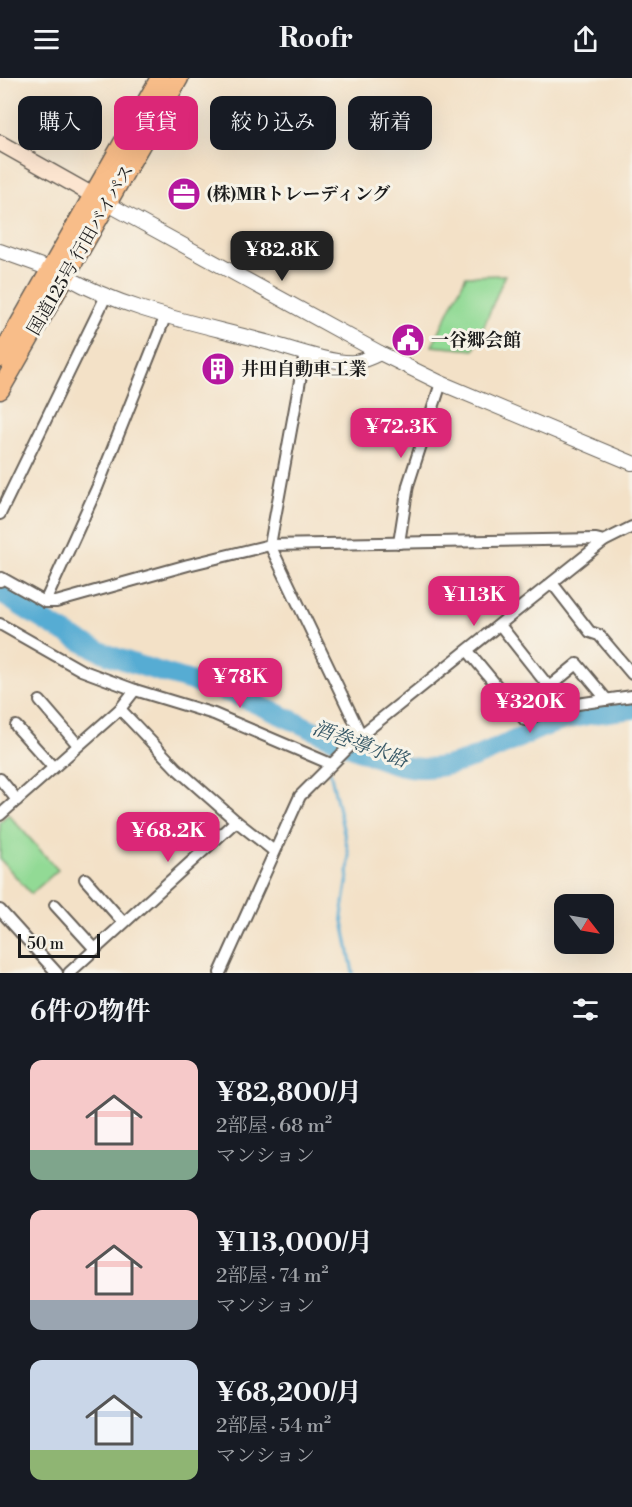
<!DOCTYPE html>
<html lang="ja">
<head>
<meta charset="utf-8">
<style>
  :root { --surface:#171b24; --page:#20242c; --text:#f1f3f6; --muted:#9ea1a6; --accent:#db2777 }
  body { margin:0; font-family:"Libre Bodoni","Noto Serif JP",serif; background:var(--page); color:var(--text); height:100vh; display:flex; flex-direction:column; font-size:22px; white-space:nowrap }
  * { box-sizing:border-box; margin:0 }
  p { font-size:20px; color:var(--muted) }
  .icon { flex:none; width:33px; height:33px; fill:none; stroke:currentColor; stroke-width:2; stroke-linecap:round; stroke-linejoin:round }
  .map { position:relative; height:895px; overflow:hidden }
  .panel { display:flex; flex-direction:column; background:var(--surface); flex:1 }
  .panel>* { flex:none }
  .top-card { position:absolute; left:18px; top:18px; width:597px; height:54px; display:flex; gap:12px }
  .needle { width:39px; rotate:121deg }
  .controls { position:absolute; left:554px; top:816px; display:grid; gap:12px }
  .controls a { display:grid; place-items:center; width:60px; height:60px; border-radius:12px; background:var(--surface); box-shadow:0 6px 24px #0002; font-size:30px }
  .scale { position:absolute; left:18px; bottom:15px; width:82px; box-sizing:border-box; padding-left:6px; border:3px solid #1c1c1c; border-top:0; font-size:16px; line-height:21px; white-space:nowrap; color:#1c1c1c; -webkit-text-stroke:4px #f7f3e8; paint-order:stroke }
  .price { position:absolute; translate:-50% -51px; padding:0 14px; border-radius:12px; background:var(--accent); color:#fff; font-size:20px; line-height:39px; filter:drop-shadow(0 2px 3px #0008) }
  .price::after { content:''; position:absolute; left:50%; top:36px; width:18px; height:14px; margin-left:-9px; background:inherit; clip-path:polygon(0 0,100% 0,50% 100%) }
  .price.current { background:#222; color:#fff }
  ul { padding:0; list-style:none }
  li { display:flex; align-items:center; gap:18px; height:150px; padding:0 30px }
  li span { display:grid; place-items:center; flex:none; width:168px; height:120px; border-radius:12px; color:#555 }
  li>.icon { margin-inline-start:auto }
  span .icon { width:72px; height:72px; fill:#fffc; stroke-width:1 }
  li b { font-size:26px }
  h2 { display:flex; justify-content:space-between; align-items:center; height:72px; padding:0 30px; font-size:26px }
  .tag { padding:0 21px; border-radius:12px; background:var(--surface); box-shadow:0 6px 24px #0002; font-size:21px; line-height:54px }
  .tag.current { background:var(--accent); color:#fff }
  header { display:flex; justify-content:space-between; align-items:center; height:78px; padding:0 30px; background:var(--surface); font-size:27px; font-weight:800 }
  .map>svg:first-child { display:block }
  .green { fill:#92da95; stroke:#577b58; stroke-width:1.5 }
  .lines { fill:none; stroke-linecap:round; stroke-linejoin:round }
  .stream { stroke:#57acd3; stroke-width:3 }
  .river { stroke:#57acd3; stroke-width:20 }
  .minor-casing { stroke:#676158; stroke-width:14 }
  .tertiary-casing { stroke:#676158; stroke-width:16 }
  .secondary-casing { stroke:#676158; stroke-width:18 }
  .trunk-casing { stroke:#676158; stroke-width:21 }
  .minor { stroke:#fff; stroke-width:10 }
  .tertiary { stroke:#fff; stroke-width:14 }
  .secondary { stroke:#fce5d0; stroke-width:15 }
  .trunk { stroke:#f8bd89; stroke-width:18 }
  .labels { text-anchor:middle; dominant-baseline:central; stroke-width:6; stroke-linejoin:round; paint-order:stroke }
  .poi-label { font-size:18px; font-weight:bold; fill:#1c1c1c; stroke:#f7f3e8; text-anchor:start }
  .street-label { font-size:18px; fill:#1c1c1c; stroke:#f7f3e8 }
  .water-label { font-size:20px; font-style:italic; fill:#345665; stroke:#f7f3e8 }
</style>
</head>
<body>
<header><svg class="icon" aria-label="menu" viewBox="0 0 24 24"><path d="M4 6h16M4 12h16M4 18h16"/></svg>Roofr<svg class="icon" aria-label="share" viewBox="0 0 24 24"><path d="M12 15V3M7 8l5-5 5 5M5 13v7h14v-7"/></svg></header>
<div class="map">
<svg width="632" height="895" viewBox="0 0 632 895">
  <rect width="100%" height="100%" fill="#f7f3e8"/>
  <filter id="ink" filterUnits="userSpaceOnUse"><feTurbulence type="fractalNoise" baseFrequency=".0167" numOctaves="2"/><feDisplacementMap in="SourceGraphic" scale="12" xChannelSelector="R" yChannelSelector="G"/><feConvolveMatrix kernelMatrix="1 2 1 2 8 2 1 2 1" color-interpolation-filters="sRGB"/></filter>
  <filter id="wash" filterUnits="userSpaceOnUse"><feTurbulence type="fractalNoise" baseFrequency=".008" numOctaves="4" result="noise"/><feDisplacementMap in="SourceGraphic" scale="24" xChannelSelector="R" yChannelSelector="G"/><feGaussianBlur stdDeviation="1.35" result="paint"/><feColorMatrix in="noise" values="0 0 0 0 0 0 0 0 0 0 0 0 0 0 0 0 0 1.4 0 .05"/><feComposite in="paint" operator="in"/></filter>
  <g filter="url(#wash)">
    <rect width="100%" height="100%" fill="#f3e1c7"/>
    <g class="green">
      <path d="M505 197 474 272 432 268 466 198Z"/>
      <path d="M8 736 58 792 31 816 0 781V744Z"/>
    </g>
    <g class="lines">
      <g class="stream">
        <path d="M330 693 349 777 348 799 342 838 353 895"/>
        <path d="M245 853 256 829"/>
      </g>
      <path class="river" d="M0 515C34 536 69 560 107 576 152 594 200 603 245 621 280 636 314 653 349 668 373 678 397 690 423 690 467 690 507 663 547 648 574 637 604 635 632 631"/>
    </g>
  </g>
  <g filter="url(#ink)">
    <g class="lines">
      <defs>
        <g id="minor">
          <path d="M305 275 270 467 361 657"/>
          <path d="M0 436 106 218"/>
          <path d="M399 465 408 407 441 305"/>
          <path d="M0 503 2 500 45 524 97 410 166 237"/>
          <path d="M552 505 590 554 599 557 632 596"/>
          <path d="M45 524H56L188 487 270 467 596 461 604 463"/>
          <path d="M0 546 81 592 135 612 214 636 331 686"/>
          <path d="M500 547 549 609 577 586 607 622"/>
          <path d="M468 573 525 642 557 629 632 618"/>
          <path d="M40 623 78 667"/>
          <path d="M120 631 176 690 236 743"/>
          <path d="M16 648 53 689"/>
          <path d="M0 701 17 722"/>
          <path d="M0 737 120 631 135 612"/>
          <path d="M85 801 123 844"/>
          <path d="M55 827 95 871"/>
          <path d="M0 832 57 895"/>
          <path d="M69 895 236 743 274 773"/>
          <path d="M220 895 300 718 361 657 604 463 632 449"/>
        </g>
        <g id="tertiary">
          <path d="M108 126 380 275 441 305 632 385"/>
          <path d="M0 173 50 191"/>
          <path d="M67 199C129 234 202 246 270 265 291 271 334 286 355 284 364 283 372 279 380 275"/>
        </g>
        <path id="secondary" d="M0 65 103 123"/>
        <g id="trunk">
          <path d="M0 280 160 0"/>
          <path d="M0 312 179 0"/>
        </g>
      </defs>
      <use href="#minor" class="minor-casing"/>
      <use href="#tertiary" class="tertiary-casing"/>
      <use href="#secondary" class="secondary-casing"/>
      <use href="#trunk" class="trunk-casing"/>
      <use href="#minor" class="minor"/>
      <use href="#tertiary" class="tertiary"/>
      <use href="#secondary" class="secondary"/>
      <use href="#trunk" class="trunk"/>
    </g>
  </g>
  <defs>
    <symbol id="office-disc" viewBox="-11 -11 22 22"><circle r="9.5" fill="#b5179e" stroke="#f7f3e8"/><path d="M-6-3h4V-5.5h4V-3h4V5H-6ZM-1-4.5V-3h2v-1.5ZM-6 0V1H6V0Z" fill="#fff"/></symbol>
    <symbol id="civic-disc" viewBox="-11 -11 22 22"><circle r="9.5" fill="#b5179e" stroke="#f7f3e8"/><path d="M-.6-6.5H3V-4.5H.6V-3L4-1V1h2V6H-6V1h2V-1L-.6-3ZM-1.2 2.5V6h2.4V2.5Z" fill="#fff"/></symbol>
    <symbol id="building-disc" viewBox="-11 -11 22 22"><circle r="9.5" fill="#b5179e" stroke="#f7f3e8"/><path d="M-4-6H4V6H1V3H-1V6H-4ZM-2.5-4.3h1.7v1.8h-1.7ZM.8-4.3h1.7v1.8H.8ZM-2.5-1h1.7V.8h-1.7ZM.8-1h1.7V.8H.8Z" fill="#fff"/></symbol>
  </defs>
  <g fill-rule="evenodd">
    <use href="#office-disc" x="165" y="97" width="38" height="38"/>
    <use href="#civic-disc" x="389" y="243" width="38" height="38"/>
    <use href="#building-disc" x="199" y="272" width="38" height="38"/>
  </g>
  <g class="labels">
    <g class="poi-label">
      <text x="207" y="116">(株)MRトレーディング</text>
      <text x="431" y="262">一谷郷会館</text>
      <text x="241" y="291">井田自動車工業</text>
    </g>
    <g class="street-label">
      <text transform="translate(81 172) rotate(-60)">国道125号 行田バイパス</text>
    </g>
    <g class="water-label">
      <text transform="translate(360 667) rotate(20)">酒巻導水路</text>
    </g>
  </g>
</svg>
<div class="controls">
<a><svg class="needle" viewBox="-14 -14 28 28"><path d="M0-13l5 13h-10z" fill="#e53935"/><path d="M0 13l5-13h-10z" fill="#9ea1a6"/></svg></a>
</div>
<div class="scale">50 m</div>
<b class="price current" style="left:282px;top:204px">¥82.8K</b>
<b class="price" style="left:401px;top:381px">¥72.3K</b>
<b class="price" style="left:474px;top:549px">¥113K</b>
<b class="price" style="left:240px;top:631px">¥78K</b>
<b class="price" style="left:530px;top:656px">¥320K</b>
<b class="price" style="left:168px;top:785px">¥68.2K</b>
<div class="top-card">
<a class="tag">購入</a>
<a class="tag current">賃貸</a>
<a class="tag">絞り込み</a>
<a class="tag">新着</a>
</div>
</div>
<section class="panel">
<h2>6件の物件<svg class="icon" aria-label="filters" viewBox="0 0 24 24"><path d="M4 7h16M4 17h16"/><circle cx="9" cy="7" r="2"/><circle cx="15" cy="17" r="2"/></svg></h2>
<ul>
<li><span style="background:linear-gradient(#f6c9c9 75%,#7fa58c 0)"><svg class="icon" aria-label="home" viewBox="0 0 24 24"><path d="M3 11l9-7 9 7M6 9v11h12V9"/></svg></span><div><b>¥82,800/月</b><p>2部屋 · 68 m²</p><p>マンション</p></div></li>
<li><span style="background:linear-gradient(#f6c9c9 75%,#9aa5b1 0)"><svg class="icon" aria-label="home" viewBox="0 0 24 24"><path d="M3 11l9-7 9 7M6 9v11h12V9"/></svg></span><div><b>¥113,000/月</b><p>2部屋 · 74 m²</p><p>マンション</p></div></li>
<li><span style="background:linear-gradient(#c9d6e8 75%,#8fb573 0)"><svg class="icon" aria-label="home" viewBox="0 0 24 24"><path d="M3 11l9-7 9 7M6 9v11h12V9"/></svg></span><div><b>¥68,200/月</b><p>2部屋 · 54 m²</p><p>マンション</p></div></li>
</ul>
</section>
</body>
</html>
